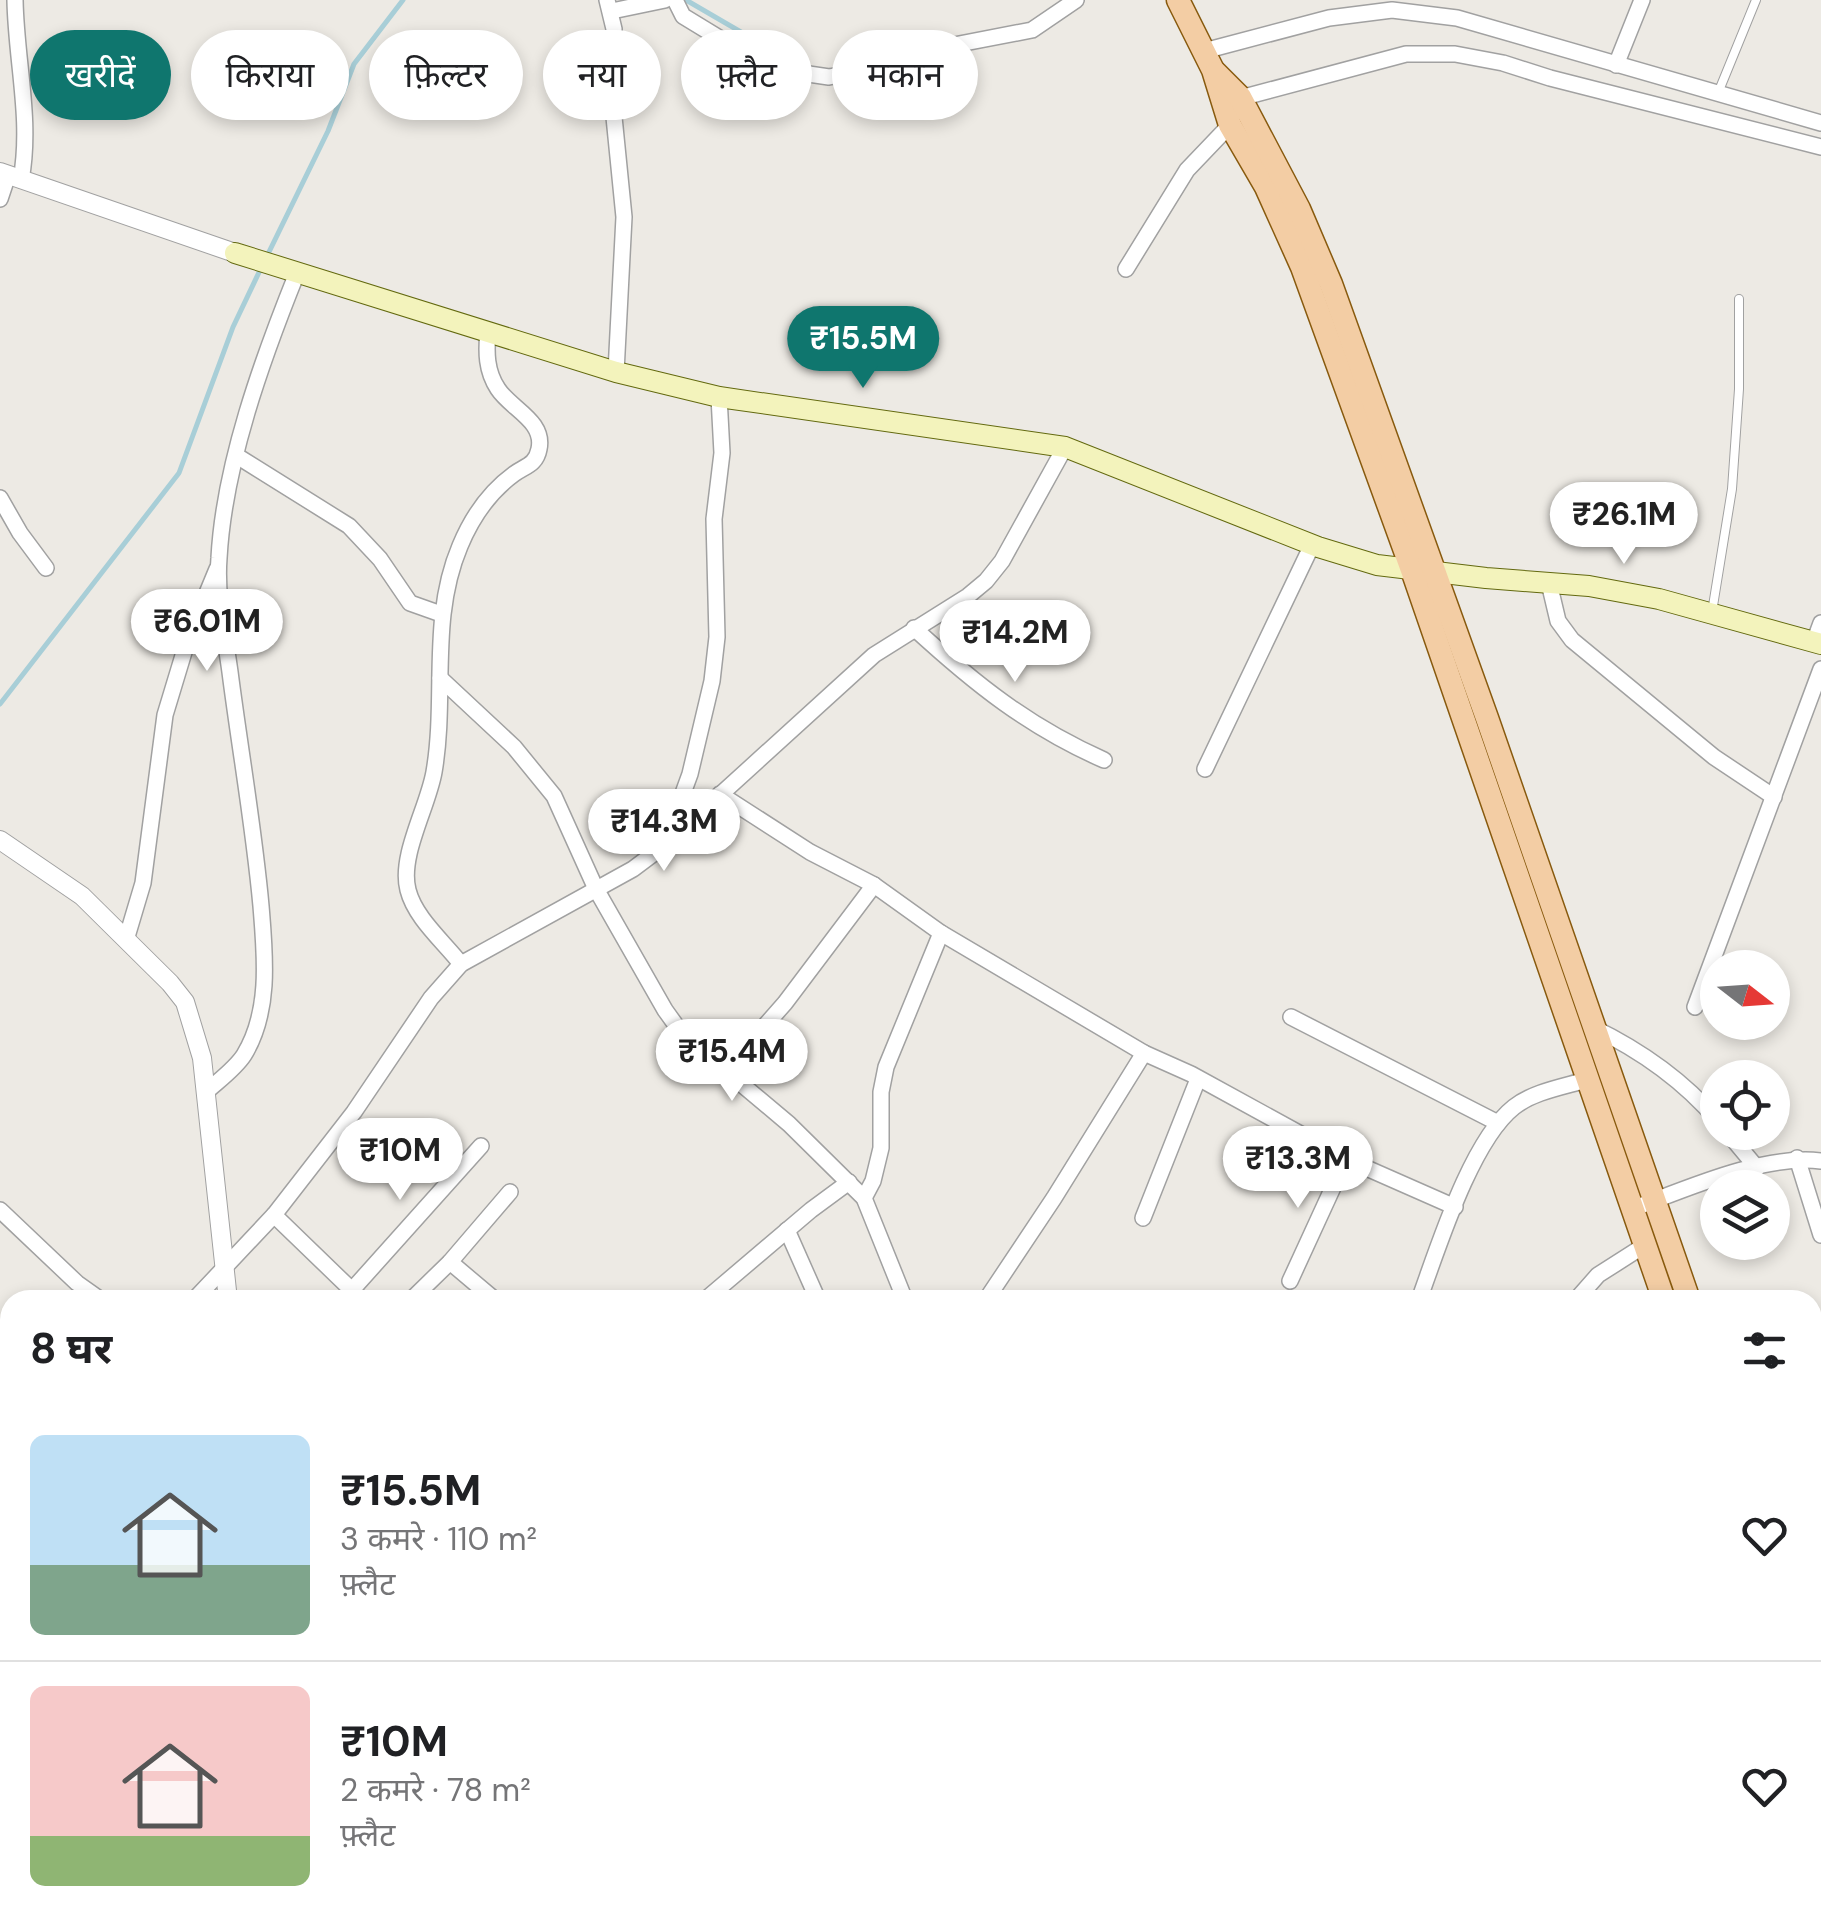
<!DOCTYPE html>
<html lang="hi">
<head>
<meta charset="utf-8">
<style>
  :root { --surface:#fff; --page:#f2f2f2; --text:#202124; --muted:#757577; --line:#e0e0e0; --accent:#0f766e }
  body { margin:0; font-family:"DM Sans","Noto Sans Devanagari",sans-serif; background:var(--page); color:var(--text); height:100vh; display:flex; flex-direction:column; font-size:38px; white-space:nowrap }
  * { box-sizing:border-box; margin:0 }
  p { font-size:32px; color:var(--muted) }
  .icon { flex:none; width:55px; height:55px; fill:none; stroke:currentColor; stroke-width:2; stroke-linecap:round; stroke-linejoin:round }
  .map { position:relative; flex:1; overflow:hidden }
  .panel { position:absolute; left:0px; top:1290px; width:1822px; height:642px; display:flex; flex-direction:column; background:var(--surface); border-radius:30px 30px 0 0; box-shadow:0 5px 15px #0003 }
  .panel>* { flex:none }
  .banner { position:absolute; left:30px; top:30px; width:1000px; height:90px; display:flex; gap:20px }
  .needle { width:65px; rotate:107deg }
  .fabs { position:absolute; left:1700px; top:950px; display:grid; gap:20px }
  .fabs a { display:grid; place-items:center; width:90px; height:90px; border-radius:50%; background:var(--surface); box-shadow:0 5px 15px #0003; font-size:50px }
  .price { position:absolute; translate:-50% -85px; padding:0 22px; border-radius:35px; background:#fff; color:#222; font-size:32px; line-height:65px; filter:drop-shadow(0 2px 5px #0008) }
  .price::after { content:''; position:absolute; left:50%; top:60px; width:30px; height:22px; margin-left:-15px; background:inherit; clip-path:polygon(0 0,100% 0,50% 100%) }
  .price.active { background:var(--accent); color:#fff }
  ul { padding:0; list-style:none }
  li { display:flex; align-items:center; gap:30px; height:250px; padding:0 30px }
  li+li { border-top:2px solid var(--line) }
  li span { display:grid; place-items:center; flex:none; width:280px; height:200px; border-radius:15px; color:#555 }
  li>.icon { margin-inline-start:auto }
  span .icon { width:120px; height:120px; fill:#fffc; stroke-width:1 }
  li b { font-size:42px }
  h2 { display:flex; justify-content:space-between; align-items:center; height:120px; padding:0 30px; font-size:42px }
  .tag { padding:0 35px; border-radius:45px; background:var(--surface); box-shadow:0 5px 15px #0003; font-size:35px; line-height:90px }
  .tag.active { background:var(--accent); color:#fff }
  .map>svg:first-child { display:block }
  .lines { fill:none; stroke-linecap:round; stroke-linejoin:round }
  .stream { stroke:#a8ced7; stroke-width:5 }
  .service-casing { stroke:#a1a1a1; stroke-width:10 }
  .minor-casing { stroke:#a1a1a1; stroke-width:18 }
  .tertiary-casing { stroke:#a1a1a1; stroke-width:20 }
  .secondary-casing { stroke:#63690f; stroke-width:22 }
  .primary-casing { stroke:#885a0e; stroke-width:25 }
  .service { stroke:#fff; stroke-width:8 }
  .minor { stroke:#fff; stroke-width:15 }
  .tertiary { stroke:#fff; stroke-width:18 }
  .secondary { stroke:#f3f3bc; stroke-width:20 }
  .primary { stroke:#f3cda4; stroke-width:22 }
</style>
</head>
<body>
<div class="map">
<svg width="1821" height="1932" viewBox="0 0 1821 1932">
  <rect width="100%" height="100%" fill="#edeae4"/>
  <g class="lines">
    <g class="stream">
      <path d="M686 0 801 67"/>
      <path d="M267 256 328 131 354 64 403 0"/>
      <path d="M0 704 179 473 233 327 262 266"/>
    </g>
    <defs>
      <g id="service">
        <path d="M1718 93 1756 0"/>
        <path d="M1712 612 1732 489 1739 389V299"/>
      </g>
      <g id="minor">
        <path d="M15 0C16 61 32 120 21 180"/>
        <path d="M607 0 614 29 611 87 624 217 616 372"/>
        <path d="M675 0 683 16 724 41 788 71 829 77 895 64 954 45 1032 30 1076 0"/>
        <path d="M612 11 665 0"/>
        <path d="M1204 51 1329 18 1392 10 1457 18 1821 123"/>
        <path d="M1616 65 1642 0"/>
        <path d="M1233 100 1406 54H1455L1503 63 1550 78 1821 147"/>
        <path d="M0 199 8 175"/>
        <path d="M1126 269 1187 170 1230 125"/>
        <path d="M237 456 349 526 380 559 410 603 441 614"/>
        <path d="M0 498 20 533 46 568"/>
        <path d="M1549 583 1558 621 1572 640 1714 757 1774 797"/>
        <path d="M914 628C975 684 1029 727 1104 760"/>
        <path d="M1814 642 1821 623"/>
        <path d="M440 678 514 747 554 796 596 889 665 1010 683 1035 789 1124 864 1198 905 1300"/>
        <path d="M1205 769 1312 545"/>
        <path d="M720 794 810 852 874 885 941 933 1144 1053 1191 1074 1346 1159 1455 1207"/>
        <path d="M666 840 690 774 712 681 717 637 714 519 722 453 719 397"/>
        <path d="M126 940 143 883 165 715 188 639 217 569"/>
        <path d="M461 964C444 942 415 918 408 890 399 856 428 807 434 772 447 697 429 619 460 546 472 517 488 493 514 474 525 466 536 465 539 449 545 421 511 409 498 389 486 371 486 352 488 331"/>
        <path d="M1695 1007 1821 669"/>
        <path d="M1291 1017 1498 1123"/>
        <path d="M1592 1027C1640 1050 1683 1080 1718 1121"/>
        <path d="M726 1070 785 1003 874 885"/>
        <path d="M206 1092C218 1081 235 1069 244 1055 271 1011 265 955 261 906 254 828 240 750 230 672 225 635 216 596 219 558 224 465 262 360 297 273"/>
        <path d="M1727 1132 1757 1168"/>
        <path d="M1797 1158 1821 1235"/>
        <path d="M864 1198 873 1181 881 1148V1092L886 1067 941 933"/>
        <path d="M1632 1209C1686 1189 1763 1154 1821 1161"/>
        <path d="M0 1210 77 1283 101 1300"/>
        <path d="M274 1215 362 1300"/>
        <path d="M1143 1218 1198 1079"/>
        <path d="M787 1230 818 1300"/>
        <path d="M450 1262 495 1300"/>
        <path d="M1290 1281 1346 1159"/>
        <path d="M352 1290 481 1146"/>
        <path d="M194 1300 274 1215 354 1112 431 998 461 964 633 869 665 845 874 655 968 596 986 581 1002 561 1065 447"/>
        <path d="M411 1300 450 1262 510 1192"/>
        <path d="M705 1300 811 1210 849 1182"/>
        <path d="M986 1300 1054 1198 1144 1053"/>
        <path d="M1419 1300C1438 1248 1471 1141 1514 1107 1533 1092 1562 1087 1586 1080"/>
        <path d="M1576 1300 1598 1275 1645 1245"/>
        <path d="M0 1446 10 1450"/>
        <path d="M0 1489 10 1475"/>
        <path d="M1228 1922V1932"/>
        <path d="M15 1932 16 1922"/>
        <path d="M1560 1932V1922"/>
        <path d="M1665 1932 1669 1922"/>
      </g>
      <g id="tertiary">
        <path d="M0 172 235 253"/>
        <path d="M0 840 82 896 170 983 185 1002 202 1058 228 1300"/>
        <path d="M0 1814 10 1820"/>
        <path d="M0 1842 10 1847"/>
        <path d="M310 1922 391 1932"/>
        <path d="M537 1922 595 1932"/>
        <path d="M655 1922 659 1932"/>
      </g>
      <path id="secondary" d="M235 253 616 372 719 397 1065 447 1318 547 1377 565 1486 578 1589 586 1659 599 1821 644"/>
      <g id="primary">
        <path d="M1178 0 1213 70 1230 125 1266 187 1302 267 1412 570 1664 1300"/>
        <path d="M1216 73 1240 97 1299 209 1331 284 1487 718 1689 1300"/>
        <path d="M1812 1653 1821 1678"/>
        <path d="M1812 1729 1821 1753"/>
      </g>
    </defs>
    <use href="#service" class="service-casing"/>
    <use href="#minor" class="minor-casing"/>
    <use href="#tertiary" class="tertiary-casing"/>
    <use href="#secondary" class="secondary-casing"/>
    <use href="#primary" class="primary-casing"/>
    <use href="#service" class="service"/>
    <use href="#minor" class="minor"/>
    <use href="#tertiary" class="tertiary"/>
    <use href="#secondary" class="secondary"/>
    <use href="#primary" class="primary"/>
  </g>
</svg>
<div class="fabs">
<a><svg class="needle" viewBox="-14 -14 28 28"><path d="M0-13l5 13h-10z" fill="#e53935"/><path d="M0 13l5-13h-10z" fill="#757577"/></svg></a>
<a><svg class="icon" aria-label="locate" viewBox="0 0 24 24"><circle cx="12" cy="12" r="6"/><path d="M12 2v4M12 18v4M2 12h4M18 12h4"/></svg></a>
<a><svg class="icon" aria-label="layers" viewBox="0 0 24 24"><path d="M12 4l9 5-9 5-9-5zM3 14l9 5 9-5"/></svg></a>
</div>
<b class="price active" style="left:863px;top:391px">₹15.5M</b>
<b class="price" style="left:1624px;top:567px">₹26.1M</b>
<b class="price" style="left:207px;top:674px">₹6.01M</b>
<b class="price" style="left:1015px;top:685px">₹14.2M</b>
<b class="price" style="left:664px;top:874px">₹14.3M</b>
<b class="price" style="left:732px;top:1104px">₹15.4M</b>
<b class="price" style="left:400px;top:1203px">₹10M</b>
<b class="price" style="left:1298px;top:1211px">₹13.3M</b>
<div class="banner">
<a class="tag active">खरीदें</a>
<a class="tag">किराया</a>
<a class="tag">फ़िल्टर</a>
<a class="tag">नया</a>
<a class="tag">फ़्लैट</a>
<a class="tag">मकान</a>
</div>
<section class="panel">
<h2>8 घर<svg class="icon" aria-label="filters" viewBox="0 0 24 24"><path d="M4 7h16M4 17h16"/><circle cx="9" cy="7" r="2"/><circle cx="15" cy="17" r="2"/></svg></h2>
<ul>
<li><span style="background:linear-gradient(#bfe0f5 65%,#7fa58c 0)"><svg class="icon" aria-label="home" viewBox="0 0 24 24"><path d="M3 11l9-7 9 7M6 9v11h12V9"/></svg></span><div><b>₹15.5M</b><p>3 कमरे · 110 m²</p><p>फ़्लैट</p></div><svg class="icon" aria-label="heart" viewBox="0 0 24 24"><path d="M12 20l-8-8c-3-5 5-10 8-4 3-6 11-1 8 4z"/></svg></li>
<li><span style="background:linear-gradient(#f6c9c9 75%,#8fb573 0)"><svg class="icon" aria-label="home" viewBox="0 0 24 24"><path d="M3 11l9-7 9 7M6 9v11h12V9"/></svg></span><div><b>₹10M</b><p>2 कमरे · 78 m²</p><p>फ़्लैट</p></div><svg class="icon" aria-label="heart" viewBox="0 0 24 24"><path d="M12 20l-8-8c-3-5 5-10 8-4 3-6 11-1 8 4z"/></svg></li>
</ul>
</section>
</div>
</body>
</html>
